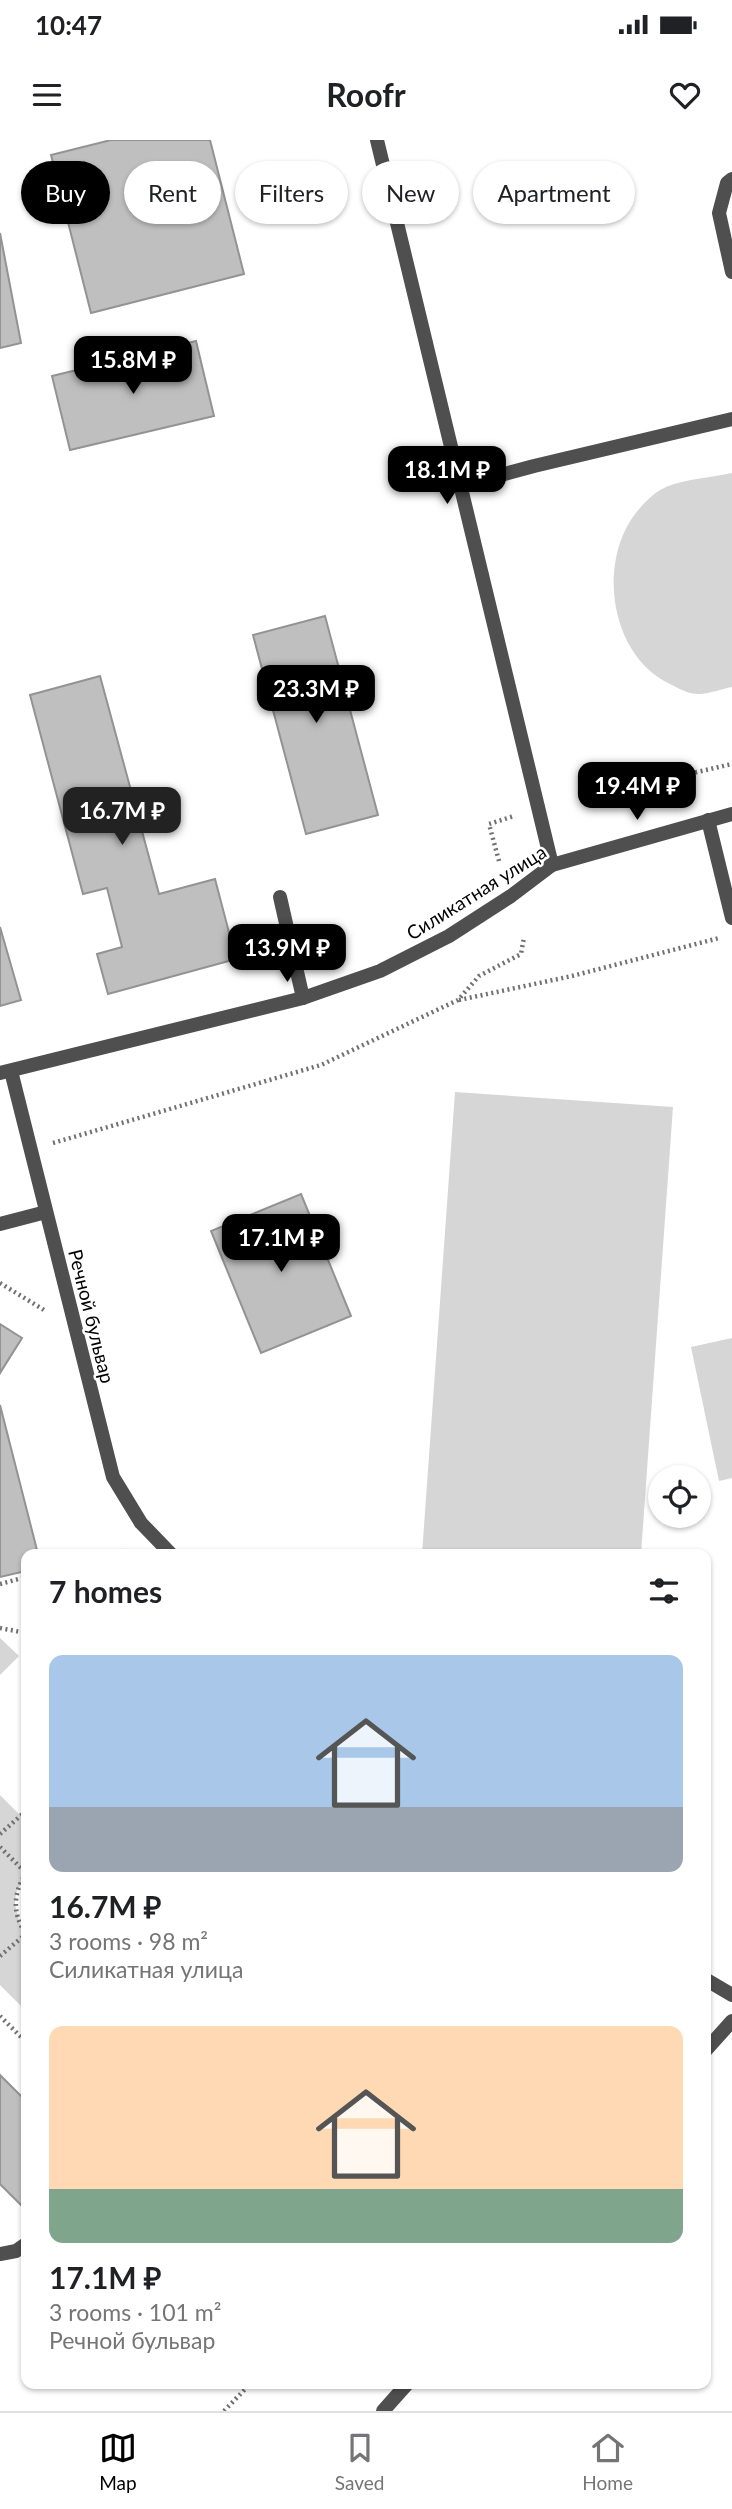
<!DOCTYPE html>
<html lang="en">
<head>
<meta charset="utf-8">
<style>
  :root { --surface:#fff; --page:#f6f6f6; --text:#202124; --muted:#757577; --line:#e0e0e0; --accent:#000 }
  body { margin:0; font-family:Lato,sans-serif; background:var(--page); color:var(--text); height:100vh; display:flex; flex-direction:column; font-size:26px; white-space:nowrap }
  * { box-sizing:border-box; margin:0 }
  p { font-size:23px; color:var(--muted) }
  .icon { flex:none; width:38px; height:38px; fill:none; stroke:currentColor; stroke-width:2; stroke-linecap:round; stroke-linejoin:round }
  .map { position:relative; flex:1; overflow:hidden }
  .side { position:absolute; left:21px; top:1409px; width:690px; height:840px; display:flex; flex-direction:column; background:var(--surface); border-radius:14px; box-shadow:0 2px 5px #0004 }
  .side>* { flex:none }
  .hud { position:absolute; left:21px; top:21px; width:691px; height:63px; display:flex; gap:14px }
  .buttons { position:absolute; left:648px; top:1325px; display:grid; gap:14px }
  .buttons a { display:grid; place-items:center; width:63px; height:63px; border-radius:50%; background:var(--surface); box-shadow:0 2px 5px #0004; font-size:35px }
  .price { position:absolute; translate:-50% -60px; padding:0 16px; border-radius:14px; background:var(--accent); color:#fff; font-size:23px; line-height:46px; filter:drop-shadow(0 2px 4px #0008) }
  .price::after { content:''; position:absolute; left:50%; top:42px; width:21px; height:16px; margin-left:-10px; background:inherit; clip-path:polygon(0 0,100% 0,50% 100%) }
  .price.on { background:#222; color:#fff }
  ul { padding:0; list-style:none }
  li { display:grid; align-content:center; gap:14px; height:371px; padding:0 28px }
  li span { display:grid; place-items:center; height:217px; border-radius:14px; color:#555 }
  li>.icon { margin-inline-start:auto }
  span .icon { width:126px; height:126px; fill:#fffc; stroke-width:1 }
  li b { font-size:30px }
  h2 { display:flex; justify-content:space-between; align-items:center; height:84px; padding:0 28px; font-size:30px }
  .tag { padding:0 24px; border-radius:32px; background:var(--surface); box-shadow:0 2px 5px #0004; font-size:24px; line-height:63px }
  .tag.on { background:var(--accent); color:#fff }
  .status { display:flex; justify-content:space-between; align-items:center; height:49px; padding:0 35px; background:var(--surface); direction:ltr }
  .status svg { height:19px; fill:currentColor }
  header { display:flex; justify-content:space-between; align-items:center; height:91px; padding:0 28px; background:var(--surface); font-size:32px; font-weight:700 }
  .dock { display:flex; justify-content:space-around; align-items:center; height:98px; border-top:2px solid var(--line); background:var(--surface); font-size:19px; color:var(--muted) }
  .dock a { display:grid; justify-items:center; gap:4px }
  .dock .on { color:var(--accent) }
  .map>svg:first-child { display:block }
  .green { fill:#d6d6d6 }
  .building { fill:#bfbfbf; stroke:#939393; stroke-width:2 }
  .lines { fill:none; stroke-linecap:round; stroke-linejoin:round }
  .path { stroke:#717171; stroke-width:4.5; stroke-dasharray:2 3.5; stroke-linecap:butt }
  .service { stroke:#4f4f4f; stroke-width:14 }
  .minor { stroke:#4f4f4f; stroke-width:14 }
  .tertiary { stroke:#4f4f4f; stroke-width:14 }
  .labels { text-anchor:middle; dominant-baseline:central; stroke-width:5; stroke-linejoin:round; paint-order:stroke }
  .street-label { font-size:19px; fill:#000; stroke:#fff }
</style>
</head>
<body>
<div class="status"><b>10:47</b><svg viewBox="0 0 49 12"><path d="M0 12V9h3v3zM5 12V6h3v6zM10 12V3h3v9zM15 12V0h3v12zM26 1h20v11H26zM47 4h2v5h-2z"/></svg></div>
<header><svg class="icon" aria-label="menu" viewBox="0 0 24 24"><path d="M4 6h16M4 12h16M4 18h16"/></svg>Roofr<svg class="icon" aria-label="heart" viewBox="0 0 24 24"><path d="M12 20l-8-8c-3-5 5-10 8-4 3-6 11-1 8 4z"/></svg></header>
<div class="map">
<svg width="732" height="2271" viewBox="0 0 732 2271">
  <rect width="100%" height="100%" fill="#fff"/>
  <g class="green">
    <path d="M732 333V547C722 549 711 553 701 554 691 555 679 549 670 544 608 515 596 417 640 368 646 361 655 352 664 348 680 340 713 337 732 333Z"/>
    <path d="M455 952 673 967 641 1414H422Z"/>
    <path d="M732 1198V1338L719 1341 691 1207Z"/>
    <path d="M0 1498 19 1516 0 1535Z"/>
    <path d="M0 1655 26 1681V1733L16 1753 15 1764 20 1785 26 1794V1871L0 1845Z"/>
  </g>
  <g class="building">
    <path d="M111 0H210L244 134 91 173 51 15Z"/>
    <path d="M0 93 21 203 0 208Z"/>
    <path d="M196 201 214 276 70 310 52 236Z"/>
    <path d="M325 476 378 675 306 694 253 495Z"/>
    <path d="M100 536 159 754 215 739 236 819 108 854 97 814 122 807 107 748 83 754 30 555Z"/>
    <path d="M0 787 21 860 0 866Z"/>
    <path d="M301 1054 351 1176 261 1213 211 1091Z"/>
    <path d="M0 1184 22 1198 0 1233Z"/>
    <path d="M0 1265 38 1414H26V1431L0 1437Z"/>
    <path d="M0 1935 26 1961V2060L21 2065 0 2044Z"/>
  </g>
  <g class="lines">
    <g class="path">
      <path d="M588 657 732 624"/>
      <path d="M499 721 489 684 514 676"/>
      <path d="M459 860 572 836 719 798"/>
      <path d="M53 1003 321 925 458 860 479 836 521 814 524 797"/>
      <path d="M0 1143 44 1170"/>
      <path d="M116 1414 127 1411"/>
      <path d="M0 1444 26 1437"/>
      <path d="M0 1488 26 1493"/>
      <path d="M0 1694 26 1671"/>
      <path d="M0 1707 26 1733"/>
      <path d="M26 1733C13 1753 12 1774 26 1794"/>
      <path d="M0 1816 26 1794"/>
      <path d="M0 1876 26 1902"/>
      <path d="M224 2271 250 2244"/>
    </g>
    <g class="service">
      <path d="M732 39 727 43 719 73 732 132"/>
      <path d="M460 346 534 326 732 279"/>
      <path d="M708 680 732 778"/>
      <path d="M280 757 303 858"/>
      <path d="M0 1084 46 1072"/>
      <path d="M0 2114 16 2111 26 2104"/>
    </g>
    <g class="minor">
      <path d="M11 931 113 1337 141 1383 171 1414"/>
      <path d="M705 1839 732 1855"/>
      <path d="M705 1911 732 1881"/>
      <path d="M383 2271 407 2244"/>
    </g>
    <g class="tertiary">
      <path d="M377 0 552 725"/>
      <path d="M0 933 303 858 380 831 449 796 511 756 552 725 732 674"/>
    </g>
  </g>
  <g class="labels">
    <g class="street-label">
      <text transform="translate(476 752) rotate(-32)">Силикатная улица</text>
      <text transform="translate(92 1176) rotate(76)">Речной бульвар</text>
    </g>
  </g>
</svg>
<div class="buttons">
<a><svg class="icon" aria-label="locate" viewBox="0 0 24 24"><circle cx="12" cy="12" r="6"/><path d="M12 2v4M12 18v4M2 12h4M18 12h4"/></svg></a>
</div>
<b class="price" style="left:133px;top:256px">15.8M ₽</b>
<b class="price" style="left:447px;top:366px">18.1M ₽</b>
<b class="price" style="left:316px;top:585px">23.3M ₽</b>
<b class="price" style="left:637px;top:682px">19.4M ₽</b>
<b class="price on" style="left:122px;top:707px">16.7M ₽</b>
<b class="price" style="left:287px;top:844px">13.9M ₽</b>
<b class="price" style="left:281px;top:1134px">17.1M ₽</b>
<div class="hud">
<a class="tag on">Buy</a>
<a class="tag">Rent</a>
<a class="tag">Filters</a>
<a class="tag">New</a>
<a class="tag">Apartment</a>
</div>
<section class="side">
<h2>7 homes<svg class="icon" aria-label="filters" viewBox="0 0 24 24"><path d="M4 7h16M4 17h16"/><circle cx="9" cy="7" r="2"/><circle cx="15" cy="17" r="2"/></svg></h2>
<ul>
<li><span style="background:linear-gradient(#a9c7e8 70%,#9aa5b1 0)"><svg class="icon" aria-label="home" viewBox="0 0 24 24"><path d="M3 11l9-7 9 7M6 9v11h12V9"/></svg></span><div><b>16.7M ₽</b><p>3 rooms · 98 m²</p><p>Силикатная улица</p></div></li>
<li><span style="background:linear-gradient(#ffd9b3 75%,#7fa58c 0)"><svg class="icon" aria-label="home" viewBox="0 0 24 24"><path d="M3 11l9-7 9 7M6 9v11h12V9"/></svg></span><div><b>17.1M ₽</b><p>3 rooms · 101 m²</p><p>Речной бульвар</p></div></li>
</ul>
</section>
</div>
<nav class="dock">
<a class="on"><svg class="icon" aria-label="map" viewBox="0 0 24 24"><path d="M3 6l6-2 6 2 6-2v14l-6 2-6-2-6 2zM9 4v14M15 6v14"/></svg>Map</a>
<a><svg class="icon" aria-label="saved" viewBox="0 0 24 24"><path d="M7 4h10v16l-5-4-5 4z"/></svg>Saved</a>
<a><svg class="icon" aria-label="home" viewBox="0 0 24 24"><path d="M3 11l9-7 9 7M6 9v11h12V9"/></svg>Home</a>
</nav>
</body>
</html>
